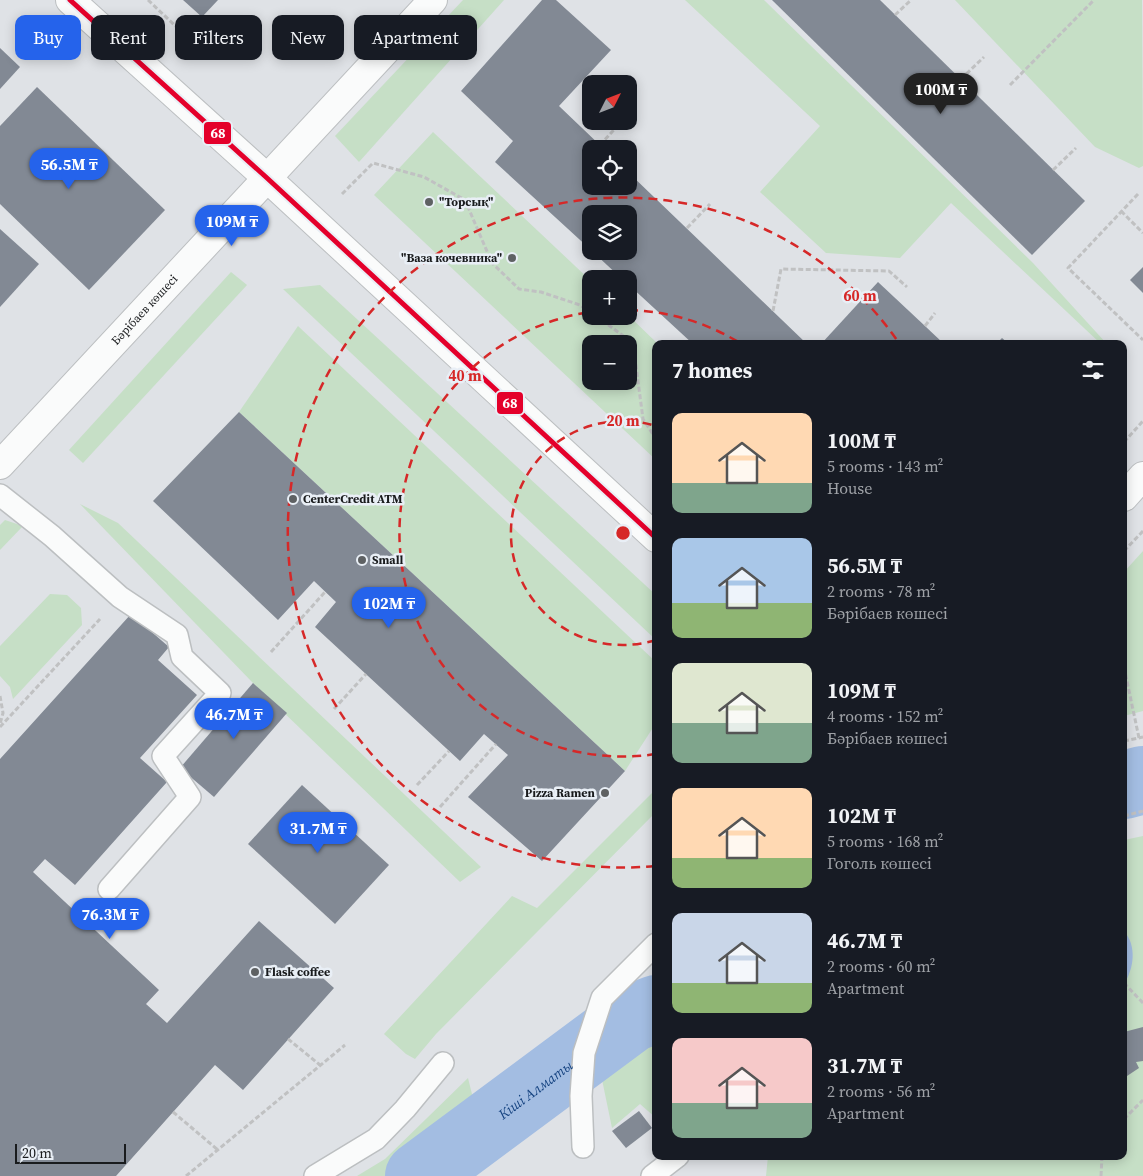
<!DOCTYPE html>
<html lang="en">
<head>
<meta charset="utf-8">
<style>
  :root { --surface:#171b24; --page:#20242c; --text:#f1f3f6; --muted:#9ea1a6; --accent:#2563eb }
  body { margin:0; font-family:"Source Serif 4",serif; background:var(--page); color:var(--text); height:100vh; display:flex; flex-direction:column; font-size:19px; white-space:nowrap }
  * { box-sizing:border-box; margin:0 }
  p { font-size:16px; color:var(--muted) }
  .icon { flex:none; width:28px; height:28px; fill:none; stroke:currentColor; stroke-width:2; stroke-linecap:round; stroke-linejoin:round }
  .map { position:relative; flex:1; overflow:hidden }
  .drawer { position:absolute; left:652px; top:340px; width:475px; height:820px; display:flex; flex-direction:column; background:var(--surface); border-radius:10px; box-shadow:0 2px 12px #0003 }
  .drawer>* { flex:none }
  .guide { position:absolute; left:15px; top:15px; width:475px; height:45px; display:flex; gap:10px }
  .needle { width:32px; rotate:48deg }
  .tools { position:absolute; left:582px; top:75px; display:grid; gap:10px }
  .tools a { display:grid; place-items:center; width:55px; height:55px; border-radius:10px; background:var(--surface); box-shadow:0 2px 12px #0003; font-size:25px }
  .scale { position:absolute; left:15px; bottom:12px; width:111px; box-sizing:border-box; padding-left:5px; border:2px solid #191b1d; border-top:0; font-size:14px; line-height:18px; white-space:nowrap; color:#191b1d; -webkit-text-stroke:4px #e9eff6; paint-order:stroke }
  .price { position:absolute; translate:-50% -42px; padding:0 11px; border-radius:18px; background:var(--accent); color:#fff; font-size:16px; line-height:32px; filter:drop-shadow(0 1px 2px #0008) }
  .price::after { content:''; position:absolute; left:50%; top:30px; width:15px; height:11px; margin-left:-8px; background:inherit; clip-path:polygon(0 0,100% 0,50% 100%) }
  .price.active { background:#222; color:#fff }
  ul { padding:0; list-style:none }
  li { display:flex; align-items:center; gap:15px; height:125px; padding:0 20px }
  li span { display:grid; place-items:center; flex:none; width:140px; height:100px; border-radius:10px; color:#555 }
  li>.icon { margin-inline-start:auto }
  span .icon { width:60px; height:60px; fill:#fffc; stroke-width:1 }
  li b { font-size:21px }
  h2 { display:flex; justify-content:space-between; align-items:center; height:60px; padding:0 20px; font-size:21px }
  .pill { padding:0 18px; border-radius:10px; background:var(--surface); box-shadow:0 2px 12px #0003; font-size:18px; line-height:45px }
  .pill.active { background:var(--accent); color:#fff }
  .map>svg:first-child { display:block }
  .green { fill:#c6dfc6; fill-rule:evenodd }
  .water { fill:#a3bde2 }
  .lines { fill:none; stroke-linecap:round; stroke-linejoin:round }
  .river { stroke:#a3bde2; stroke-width:68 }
  .building { fill:#828994 }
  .service-casing { stroke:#bcbfc1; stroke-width:24 }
  .minor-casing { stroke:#bcbfc1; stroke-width:30 }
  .tertiary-casing { stroke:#bcbfc1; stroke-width:30 }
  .path { stroke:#c0c1c2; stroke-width:3; stroke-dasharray:5 2.5; stroke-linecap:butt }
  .service { stroke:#fafbfb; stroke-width:21 }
  .minor { stroke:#fafbfb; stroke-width:28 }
  .tertiary { stroke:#fafbfb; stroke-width:28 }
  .bus-1-casing { stroke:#e9eff6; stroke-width:9 }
  .bus-1 { stroke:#e4002b; stroke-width:5 }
  .ring { fill:none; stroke:#d62828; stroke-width:2.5; stroke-dasharray:9 6 }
  .poi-dot { fill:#5e6163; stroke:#e9eff6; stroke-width:2 }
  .labels { text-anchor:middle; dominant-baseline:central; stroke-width:5; stroke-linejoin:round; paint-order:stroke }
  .poi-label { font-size:12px; font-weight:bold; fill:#191b1d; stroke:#e9eff6; text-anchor:start }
  .street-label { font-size:12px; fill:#191b1d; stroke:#e9eff6 }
  .water-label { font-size:14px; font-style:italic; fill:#154380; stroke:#e9eff6 }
  .centre { fill:#d62828; stroke:#e9eff6; stroke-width:2.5 }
  .ring-label { font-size:15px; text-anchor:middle; font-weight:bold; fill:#d62828; stroke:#e9eff6; stroke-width:5; stroke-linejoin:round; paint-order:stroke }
  .line-badge { stroke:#e9eff6; stroke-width:2 }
  .badge-label { font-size:14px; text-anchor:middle; font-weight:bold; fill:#fff }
</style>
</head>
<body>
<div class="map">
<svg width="1143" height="1176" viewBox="0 0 1143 1176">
  <rect width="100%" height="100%" fill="#dfe2e6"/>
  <g class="green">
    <path d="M463 0H504L359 162 335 136Z"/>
    <path d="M685 0H764L1033 263 1107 344H1101L951 203 900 258 826 253 760 192 820 126Z"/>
    <path d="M955 0H1142L1143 166 1139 168 1095 147Z"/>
    <path d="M433 132 591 281V316H629L658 344 656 460 374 195ZM591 344H629V381H591Z"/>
    <path d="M231 272 247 285 83 463 69 450Z"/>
    <path d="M320 285 656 595V640L283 289Z"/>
    <path d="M298 326 656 662V723L625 771 239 412Z"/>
    <path d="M80 504 118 523 481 867 460 882 253 683Z"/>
    <path d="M5 520 23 526 0 550V525Z"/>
    <path d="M1143 551V711L1124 716V572Z"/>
    <path d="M50 594 67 595 81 608 82 625 13 699 10 687 0 676V646Z"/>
    <path d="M653 792 656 795V812L436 1034 415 1059 406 1054 384 1034 512 896 537 908Z"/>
    <path d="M1143 836V1176H766L768 1156H1124V840Z"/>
    <path d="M656 1022V1118L640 1104 612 1128 599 1065 625 1032Z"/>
    <path d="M468 1078 487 1155 462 1176H357L385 1159Z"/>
  </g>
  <path class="water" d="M1124 931C1137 946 1134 968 1124 984Z"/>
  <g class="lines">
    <g class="river">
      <path d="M1124 785 1143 780"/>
      <path id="s1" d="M419 1176 632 1018 656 1009"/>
    </g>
  </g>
  <g class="building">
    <path d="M183 0H218L202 17Z"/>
    <path d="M542 0H556L611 50 559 106 604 149H591V186H629V173L807 344H693L629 285V279H622L592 251H629V214H591V250L495 162 513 141 461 91Z"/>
    <path d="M772 0H880L1085 201 1032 255Z"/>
    <path d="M0 48 20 67 0 89Z"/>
    <path d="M37 87 165 210 89 290 0 204V126Z"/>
    <path d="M0 229 39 264 0 307Z"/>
    <path d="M1143 267V293L1130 280Z"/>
    <path d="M878 282 925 326 944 344H821Z"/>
    <path d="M1002 338 1009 344H996Z"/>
    <path d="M239 412 625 771 542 861 468 797 508 755 484 734 460 761 315 627 336 602 314 581 278 620 153 501Z"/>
    <path d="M131 614 169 647 158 660 197 695 140 758 167 782 75 885 45 859 33 872 159 990 146 1004 167 1023 259 921 334 988 243 1090 215 1065 116 1176H0V759Z"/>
    <path d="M253 683 287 713 214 797 180 768Z"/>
    <path d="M302 785 389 865 335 924 248 844Z"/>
    <path d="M1143 1027V1061L1136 1062 1139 1068 1124 1078V1032Z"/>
    <path d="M639 1111 652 1128 626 1148 612 1131Z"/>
  </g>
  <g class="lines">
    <defs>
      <g id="service">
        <path d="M0 495 52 536 120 597 177 635 182 657 220 693 163 756 190 797 109 889"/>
        <path d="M583 1147 581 1096 584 1053 602 998 656 944"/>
        <path d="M315 1176 376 1139 405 1109 443 1063"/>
        <path d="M652 1176 678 1156"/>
      </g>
      <g id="minor">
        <path d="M267 178 656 538"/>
        <path d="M1124 497 1143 476"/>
      </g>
      <g id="tertiary">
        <path d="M70 0 267 178"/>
        <path id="s2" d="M0 465 433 0"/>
      </g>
    </defs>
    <use href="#service" class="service-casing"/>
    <use href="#minor" class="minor-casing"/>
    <use href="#tertiary" class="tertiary-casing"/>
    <g class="path">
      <path d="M148 0 185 35"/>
      <path d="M895 15 911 0"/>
      <path d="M585 78 591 88"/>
      <path d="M961 79 984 57"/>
      <path d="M1010 85 1094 0"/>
      <path d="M600 145 622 121"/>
      <path d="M1053 170 1076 148"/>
      <path d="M342 194 373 163 424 177 465 200 492 263 519 289 541 292 580 305 591 313"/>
      <path d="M1138 194 1068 268 1143 340"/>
      <path d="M1121 211 1143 233"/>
      <path d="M687 228 710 204"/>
      <path d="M773 311 781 269 889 271 907 287"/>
      <path d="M596 316 633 343 643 419 656 439"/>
      <path d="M925 326 935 313"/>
      <path d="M1124 442 1143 421"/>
      <path d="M1124 551 1143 531"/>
      <path d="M271 652 325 592"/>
      <path d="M1124 667 1139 738"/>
      <path d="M0 696 3 713 0 724"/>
      <path d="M334 709 366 674"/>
      <path d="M0 727 100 619"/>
      <path d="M1124 741 1143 737"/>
      <path d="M417 785 449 751"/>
      <path d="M440 807 496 744"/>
      <path d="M1124 816 1143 811"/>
      <path d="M1124 983 1143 1003"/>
      <path d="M288 1039 320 1065"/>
      <path d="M173 1112 218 1150"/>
      <path d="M1124 1119 1143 1100"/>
      <path d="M186 1176 345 1045"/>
      <path d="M1101 1176 1102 1156"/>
    </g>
    <use href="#service" class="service"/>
    <use href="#minor" class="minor"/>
    <use href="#tertiary" class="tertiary"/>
    <defs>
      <path id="bus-1" d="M70 0 267 178 656 538"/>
    </defs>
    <use href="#bus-1" class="bus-1-casing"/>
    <use href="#bus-1" class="bus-1"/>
  </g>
  <g class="ring">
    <path d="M656 640A112 112 0 1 1 656 426"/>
    <path d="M656 754A223 223 0 1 1 590 312M629 310A223 223 0 0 1 740 343"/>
    <path d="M655 866A335 335 0 1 1 899 343"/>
  </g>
  <g class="poi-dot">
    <circle cx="429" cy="202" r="5"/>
    <circle cx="512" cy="258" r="5"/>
    <circle cx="293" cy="499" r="5"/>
    <circle cx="362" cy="560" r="5"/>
    <circle cx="605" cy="793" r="5"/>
    <circle cx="255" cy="972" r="5"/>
  </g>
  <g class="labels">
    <g class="poi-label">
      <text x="439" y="202">"Торсық"</text>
      <text x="502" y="258" text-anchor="end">"Ваза кочевника"</text>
      <text x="303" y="499">CenterCredit ATM</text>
      <text x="372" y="560">Small</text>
      <text x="595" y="793" text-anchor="end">Pizza Ramen</text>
      <text x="265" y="972">Flask coffee</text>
    </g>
    <g class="street-label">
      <text stroke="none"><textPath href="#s2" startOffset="212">Бәрібаев көшесі</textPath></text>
    </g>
    <g class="water-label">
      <text stroke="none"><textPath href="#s1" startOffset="145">Кіші Алматы</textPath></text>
    </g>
  </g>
  <circle cx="623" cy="533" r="8" class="centre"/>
  <g class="ring-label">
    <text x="860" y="301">60 m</text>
    <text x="465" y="381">40 m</text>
    <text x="623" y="426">20 m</text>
  </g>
  <g class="line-badge">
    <rect x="203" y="121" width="29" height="24" rx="5" fill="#e4002b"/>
    <rect x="496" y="391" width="28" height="24" rx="5" fill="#e4002b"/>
  </g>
  <g class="badge-label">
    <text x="218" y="138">68</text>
    <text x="510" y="408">68</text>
  </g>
</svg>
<div class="tools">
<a><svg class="needle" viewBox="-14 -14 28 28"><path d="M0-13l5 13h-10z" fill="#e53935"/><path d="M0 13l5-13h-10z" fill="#9ea1a6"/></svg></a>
<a><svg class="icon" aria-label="locate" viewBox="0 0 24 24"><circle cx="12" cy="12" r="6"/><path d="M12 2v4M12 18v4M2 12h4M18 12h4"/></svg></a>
<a><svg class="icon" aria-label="layers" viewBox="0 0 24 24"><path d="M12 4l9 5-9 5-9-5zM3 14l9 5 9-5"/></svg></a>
<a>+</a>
<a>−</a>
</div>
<div class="scale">20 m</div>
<b class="price active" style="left:941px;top:115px">100M ₸</b>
<b class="price" style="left:69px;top:190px">56.5M ₸</b>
<b class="price" style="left:232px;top:247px">109M ₸</b>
<b class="price" style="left:389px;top:629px">102M ₸</b>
<b class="price" style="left:234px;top:740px">46.7M ₸</b>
<b class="price" style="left:318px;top:854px">31.7M ₸</b>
<b class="price" style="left:110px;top:940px">76.3M ₸</b>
<div class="guide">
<a class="pill active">Buy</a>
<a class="pill">Rent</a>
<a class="pill">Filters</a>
<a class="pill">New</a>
<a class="pill">Apartment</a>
</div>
<section class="drawer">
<h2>7 homes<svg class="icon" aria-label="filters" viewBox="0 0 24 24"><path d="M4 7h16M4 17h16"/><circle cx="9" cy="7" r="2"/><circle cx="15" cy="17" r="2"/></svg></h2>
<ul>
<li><span style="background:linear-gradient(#ffd9b3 70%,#7fa58c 0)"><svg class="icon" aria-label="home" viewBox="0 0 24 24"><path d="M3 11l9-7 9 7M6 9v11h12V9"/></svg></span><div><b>100M ₸</b><p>5 rooms · 143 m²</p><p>House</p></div></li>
<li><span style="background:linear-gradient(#a9c7e8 65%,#8fb573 0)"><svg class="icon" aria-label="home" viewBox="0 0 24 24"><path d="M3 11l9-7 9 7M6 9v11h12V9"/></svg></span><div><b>56.5M ₸</b><p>2 rooms · 78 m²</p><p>Бәрібаев көшесі</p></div></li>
<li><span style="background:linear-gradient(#dfe7d0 60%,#7fa58c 0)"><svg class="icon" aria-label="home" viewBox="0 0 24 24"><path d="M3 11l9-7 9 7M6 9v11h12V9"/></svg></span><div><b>109M ₸</b><p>4 rooms · 152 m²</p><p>Бәрібаев көшесі</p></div></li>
<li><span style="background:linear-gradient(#ffd9b3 70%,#8fb573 0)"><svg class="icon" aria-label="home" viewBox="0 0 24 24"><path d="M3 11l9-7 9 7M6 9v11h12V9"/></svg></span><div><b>102M ₸</b><p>5 rooms · 168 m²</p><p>Гоголь көшесі</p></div></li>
<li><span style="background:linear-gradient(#c9d6e8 70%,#8fb573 0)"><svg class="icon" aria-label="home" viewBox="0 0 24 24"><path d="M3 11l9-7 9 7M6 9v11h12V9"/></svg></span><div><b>46.7M ₸</b><p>2 rooms · 60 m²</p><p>Apartment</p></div></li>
<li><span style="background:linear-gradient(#f6c9c9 65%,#7fa58c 0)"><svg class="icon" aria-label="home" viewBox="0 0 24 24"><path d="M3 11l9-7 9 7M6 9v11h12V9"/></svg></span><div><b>31.7M ₸</b><p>2 rooms · 56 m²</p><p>Apartment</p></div></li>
</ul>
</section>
</div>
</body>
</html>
